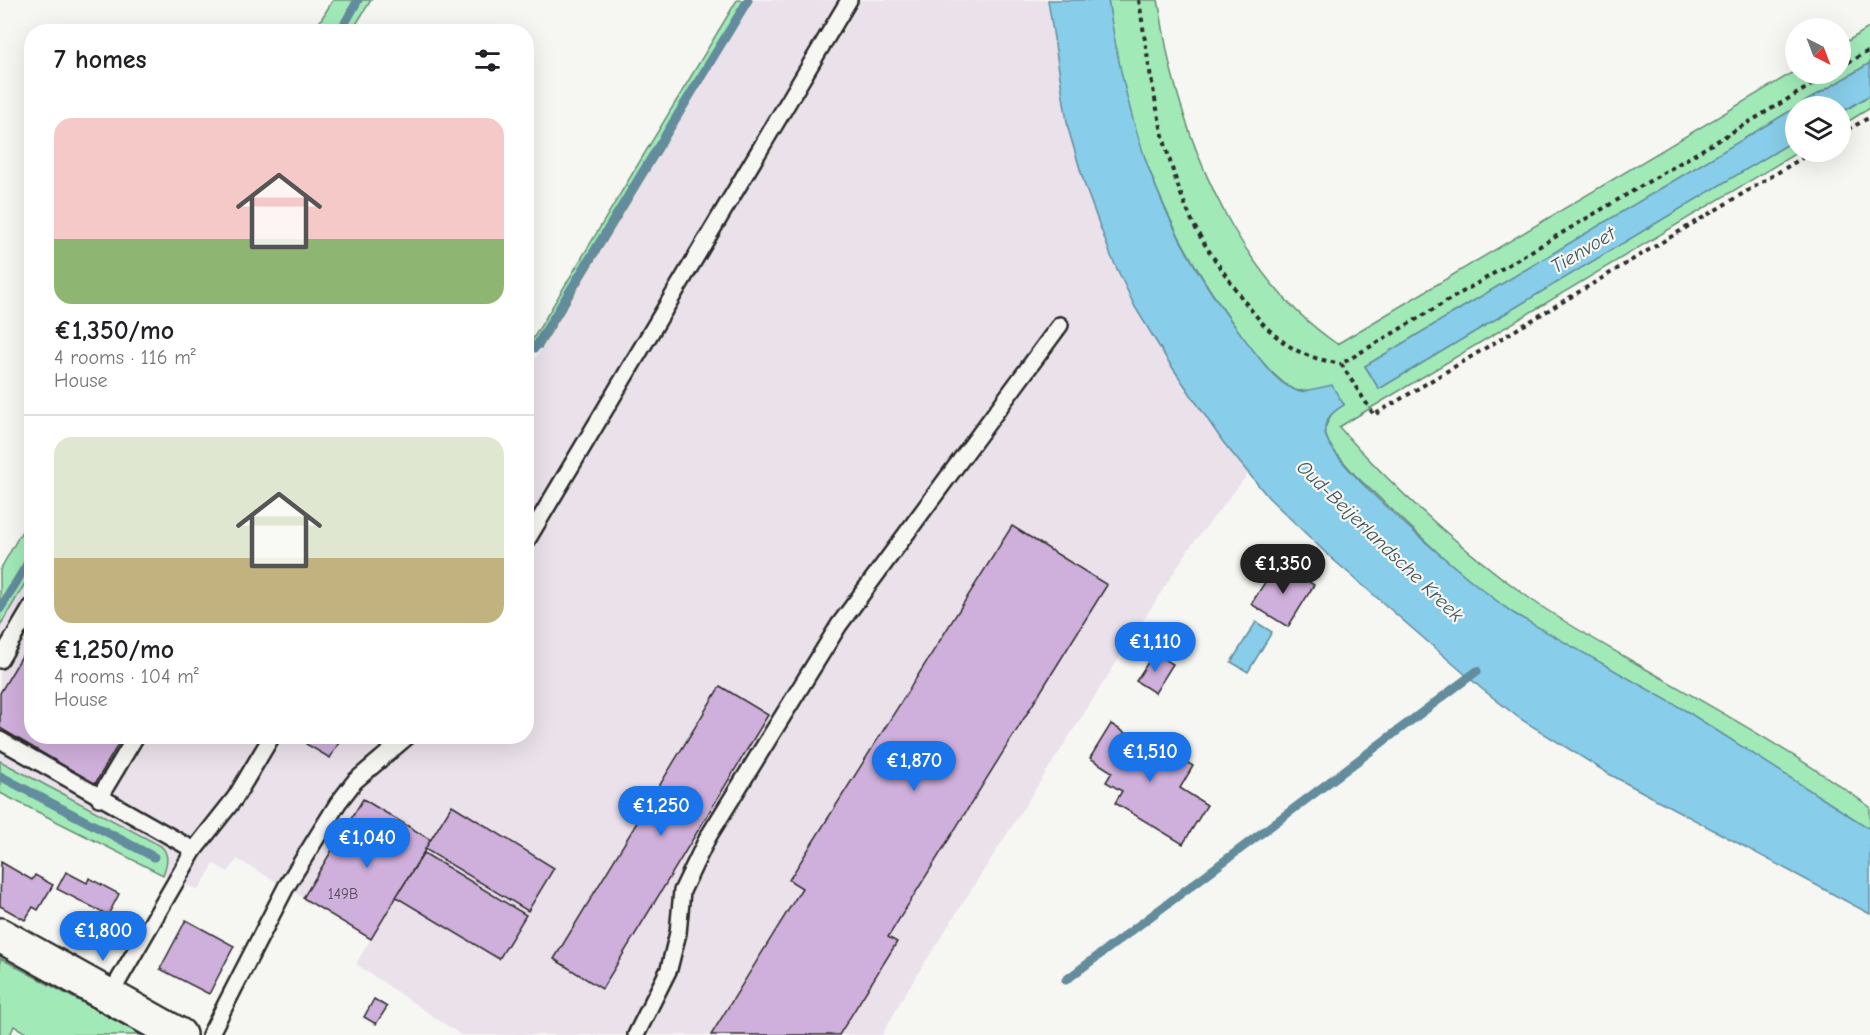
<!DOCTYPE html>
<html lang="en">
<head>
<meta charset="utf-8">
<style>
  :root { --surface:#fff; --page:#f2f2f2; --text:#202124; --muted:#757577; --line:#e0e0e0; --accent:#1a73e8 }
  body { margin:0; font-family:"Comic Neue",sans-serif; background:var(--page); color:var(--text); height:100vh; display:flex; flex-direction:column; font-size:22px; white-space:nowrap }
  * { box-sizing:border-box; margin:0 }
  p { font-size:20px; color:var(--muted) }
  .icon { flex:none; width:33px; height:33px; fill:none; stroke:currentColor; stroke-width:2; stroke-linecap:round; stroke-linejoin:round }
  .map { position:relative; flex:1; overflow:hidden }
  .side { position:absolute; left:24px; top:24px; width:510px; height:720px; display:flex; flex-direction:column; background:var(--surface); border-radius:24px; box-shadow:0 6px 24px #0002 }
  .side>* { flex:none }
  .needle { width:39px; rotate:138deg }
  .controls { position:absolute; left:1785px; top:18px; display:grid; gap:12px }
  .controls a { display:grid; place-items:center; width:66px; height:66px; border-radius:50%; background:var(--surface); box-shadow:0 6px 24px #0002; font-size:30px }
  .price { position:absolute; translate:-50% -51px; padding:0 14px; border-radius:21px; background:var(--accent); color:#fff; font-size:20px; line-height:39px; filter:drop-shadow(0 2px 3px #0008) }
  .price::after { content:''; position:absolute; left:50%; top:36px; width:18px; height:14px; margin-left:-9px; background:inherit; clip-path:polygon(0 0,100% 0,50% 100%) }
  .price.current { background:#222; color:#fff }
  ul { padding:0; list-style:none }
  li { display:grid; align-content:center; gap:12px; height:318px; padding:0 30px }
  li+li { border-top:2px solid var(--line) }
  li span { display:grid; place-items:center; height:186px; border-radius:18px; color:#555 }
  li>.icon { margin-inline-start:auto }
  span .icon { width:108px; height:108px; fill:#fffc; stroke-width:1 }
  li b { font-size:26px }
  h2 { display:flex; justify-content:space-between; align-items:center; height:72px; padding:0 30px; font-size:26px }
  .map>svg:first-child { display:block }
  .built { fill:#eae1eb }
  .green { fill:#a1eab8; stroke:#668a72; stroke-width:1.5 }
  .water { fill:#88cde9; stroke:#638c9d; stroke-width:1.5 }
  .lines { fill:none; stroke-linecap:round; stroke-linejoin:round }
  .stream { stroke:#638c9d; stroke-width:9 }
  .building { fill:#cfafdb; stroke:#2b2b2b; stroke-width:1.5 }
  .service-casing { stroke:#2b2b2b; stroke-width:20 }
  .tertiary-casing { stroke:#2b2b2b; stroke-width:38 }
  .path { stroke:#2b2b2b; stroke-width:4; stroke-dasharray:4.5 4.5; stroke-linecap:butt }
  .service { stroke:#f6f6f2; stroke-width:15 }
  .tertiary { stroke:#f6f6f2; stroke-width:33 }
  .labels { text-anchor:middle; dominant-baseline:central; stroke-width:4.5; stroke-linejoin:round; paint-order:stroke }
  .number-label { font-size:15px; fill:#544c57 }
  .water-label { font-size:20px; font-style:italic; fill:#42545a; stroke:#f6f6f2 }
</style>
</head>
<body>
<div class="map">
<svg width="1870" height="1035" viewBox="0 0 1870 1035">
  <rect width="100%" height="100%" fill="#f6f6f2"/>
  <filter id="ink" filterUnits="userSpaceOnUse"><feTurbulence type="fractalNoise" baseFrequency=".0167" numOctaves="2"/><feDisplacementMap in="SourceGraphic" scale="12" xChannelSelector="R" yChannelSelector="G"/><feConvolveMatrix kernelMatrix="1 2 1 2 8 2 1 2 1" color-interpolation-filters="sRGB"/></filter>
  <g filter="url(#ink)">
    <path class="built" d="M752 0H1048L1068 128 1085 186 1111 256 1148 329 1188 391 1248 474 1190 547 906 992 882 1035H461L356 964 371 938 286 887 237 859 228 872 214 864 198 890 163 875 166 869 161 846 0 761V626L31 573 32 736H526L527 372Z"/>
    <g class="green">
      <path d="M333 0H371L352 31H314Z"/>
      <path d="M737 0H752L541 348 531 342Z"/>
      <path d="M1108 0H1158C1163 25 1166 52 1173 77 1199 177 1249 284 1337 344L1795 71 1796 74H1840L1841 45 1870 27V63L1365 366 1379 389 1795 140 1796 152H1798L1339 427C1397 492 1462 550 1532 600 1562 621 1594 639 1625 657 1708 705 1793 751 1870 807V829L1687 712 1513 613 1490 597 1450 564 1355 475 1330 446 1324 430 1332 413 1344 404C1336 400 1324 391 1315 390 1305 389 1300 394 1289 387 1264 369 1245 340 1227 315 1155 212 1126 123 1108 0Z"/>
      <path d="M1870 95V108L1841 126 1840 113Z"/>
      <path d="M31 515V573L0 626V570Z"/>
      <path d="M0 761 161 846C170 855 167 864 163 875L0 793Z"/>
      <path d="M0 958 142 1035H30L14 1026 10 1035H0Z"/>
    </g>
    <g class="water">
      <path d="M1048 0H1108C1128 133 1163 236 1247 342 1261 360 1277 385 1300 392L1332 385 1344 405C1334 411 1323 419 1325 433 1331 468 1479 589 1513 613L1688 712 1870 829V914L1609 774 1519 718 1482 689 1329 556 1268 497 1223 442 1168 361 1135 307 1111 256 1085 186 1068 128Z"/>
      <path d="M1870 63V95L1841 113 1840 106H1798Z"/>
      <path d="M1795 108V140L1379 389 1365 366Z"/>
      <path d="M1256 622 1272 632 1248 672 1231 662Z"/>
    </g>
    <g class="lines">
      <g class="stream">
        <path d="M340 32 358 0"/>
        <path d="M535 348 748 0"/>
        <path d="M0 609 32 556"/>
        <path d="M0 776 154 857"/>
        <path d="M1066 980 1477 671"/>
      </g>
    </g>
    <g class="building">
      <path d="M1012 526 1107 585 888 937 897 942 839 1035H711L802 888 789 880Z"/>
      <path d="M1278 562 1314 585 1288 627 1251 604Z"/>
      <path d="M32 639V736H123L95 784 0 728V693Z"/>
      <path d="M1154 653 1173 664 1155 693 1136 681Z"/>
      <path d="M720 686 768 715 602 989 554 959Z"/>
      <path d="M1111 724 1144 745 1148 739 1193 766 1180 788 1207 805 1183 844 1115 803 1122 791 1106 782 1112 772 1090 758Z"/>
      <path d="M310 736H343L330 758 306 744Z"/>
      <path d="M363 799 431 840 371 939 303 898Z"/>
      <path d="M452 805 554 868 528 911 425 849Z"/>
      <path d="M424 853 526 915 499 959 396 897Z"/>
      <path d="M1 862 32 880 35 875 53 885 38 910 33 907 25 920 0 906Z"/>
      <path d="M66 872 87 883 89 878 119 894 108 915 57 889Z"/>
      <path d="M186 920 234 946 209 994 160 969Z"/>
      <path d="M374 999 387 1007 376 1024 364 1017Z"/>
    </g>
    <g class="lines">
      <defs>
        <g id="service">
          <path d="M526 542 849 0"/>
          <path d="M0 660 32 606"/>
          <path d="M0 740 194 850 235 798 272 736"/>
          <path d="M99 798 136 736"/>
          <path d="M110 995 194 850"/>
          <path d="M210 1035 286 887 338 803 355 781 408 736"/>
          <path d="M636 1035 669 969 678 933 682 891 708 837 839 625 1060 325"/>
        </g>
        <path id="tertiary" d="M0 935 179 1035"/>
      </defs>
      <use href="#service" class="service-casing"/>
      <use href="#tertiary" class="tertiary-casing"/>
      <g class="path">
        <path d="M1139 0C1150 75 1161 156 1194 225 1205 247 1220 267 1234 287 1251 311 1271 337 1298 351 1311 358 1327 361 1341 364"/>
        <path d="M1840 67 1870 50"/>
        <path d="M1840 134 1870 117"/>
        <path d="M1812 152 1374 415 1341 364 1830 74"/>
      </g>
      <use href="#service" class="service"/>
      <use href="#tertiary" class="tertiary"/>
    </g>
  </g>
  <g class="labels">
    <g class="number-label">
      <text x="343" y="894">149B</text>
    </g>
    <g class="water-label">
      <text transform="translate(1583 250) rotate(-31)">Tienvoet</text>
      <text transform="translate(1380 541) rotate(44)">Oud-Beijerlandsche Kreek</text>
    </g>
  </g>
</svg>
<div class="controls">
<a><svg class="needle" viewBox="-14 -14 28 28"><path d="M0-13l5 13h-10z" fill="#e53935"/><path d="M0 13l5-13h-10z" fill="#757577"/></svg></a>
<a><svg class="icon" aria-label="layers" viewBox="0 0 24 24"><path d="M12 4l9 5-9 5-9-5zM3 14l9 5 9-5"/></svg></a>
</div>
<b class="price current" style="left:1283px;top:595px">€1,350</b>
<b class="price" style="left:1155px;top:673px">€1,110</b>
<b class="price" style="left:1150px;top:783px">€1,510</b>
<b class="price" style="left:914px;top:792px">€1,870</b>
<b class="price" style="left:661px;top:837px">€1,250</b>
<b class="price" style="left:367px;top:869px">€1,040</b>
<b class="price" style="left:103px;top:962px">€1,800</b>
<section class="side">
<h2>7 homes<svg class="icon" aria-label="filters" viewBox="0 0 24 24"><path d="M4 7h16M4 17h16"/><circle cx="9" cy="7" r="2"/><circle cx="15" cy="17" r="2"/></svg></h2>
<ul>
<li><span style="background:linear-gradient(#f6c9c9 65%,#8fb573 0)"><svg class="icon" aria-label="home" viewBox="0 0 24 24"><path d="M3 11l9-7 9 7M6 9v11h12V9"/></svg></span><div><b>€1,350/mo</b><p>4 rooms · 116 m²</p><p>House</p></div></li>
<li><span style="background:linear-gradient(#dfe7d0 65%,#c2b280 0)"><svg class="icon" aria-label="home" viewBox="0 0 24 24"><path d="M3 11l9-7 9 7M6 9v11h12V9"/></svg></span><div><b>€1,250/mo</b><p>4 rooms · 104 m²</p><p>House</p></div></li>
</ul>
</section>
</div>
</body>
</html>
